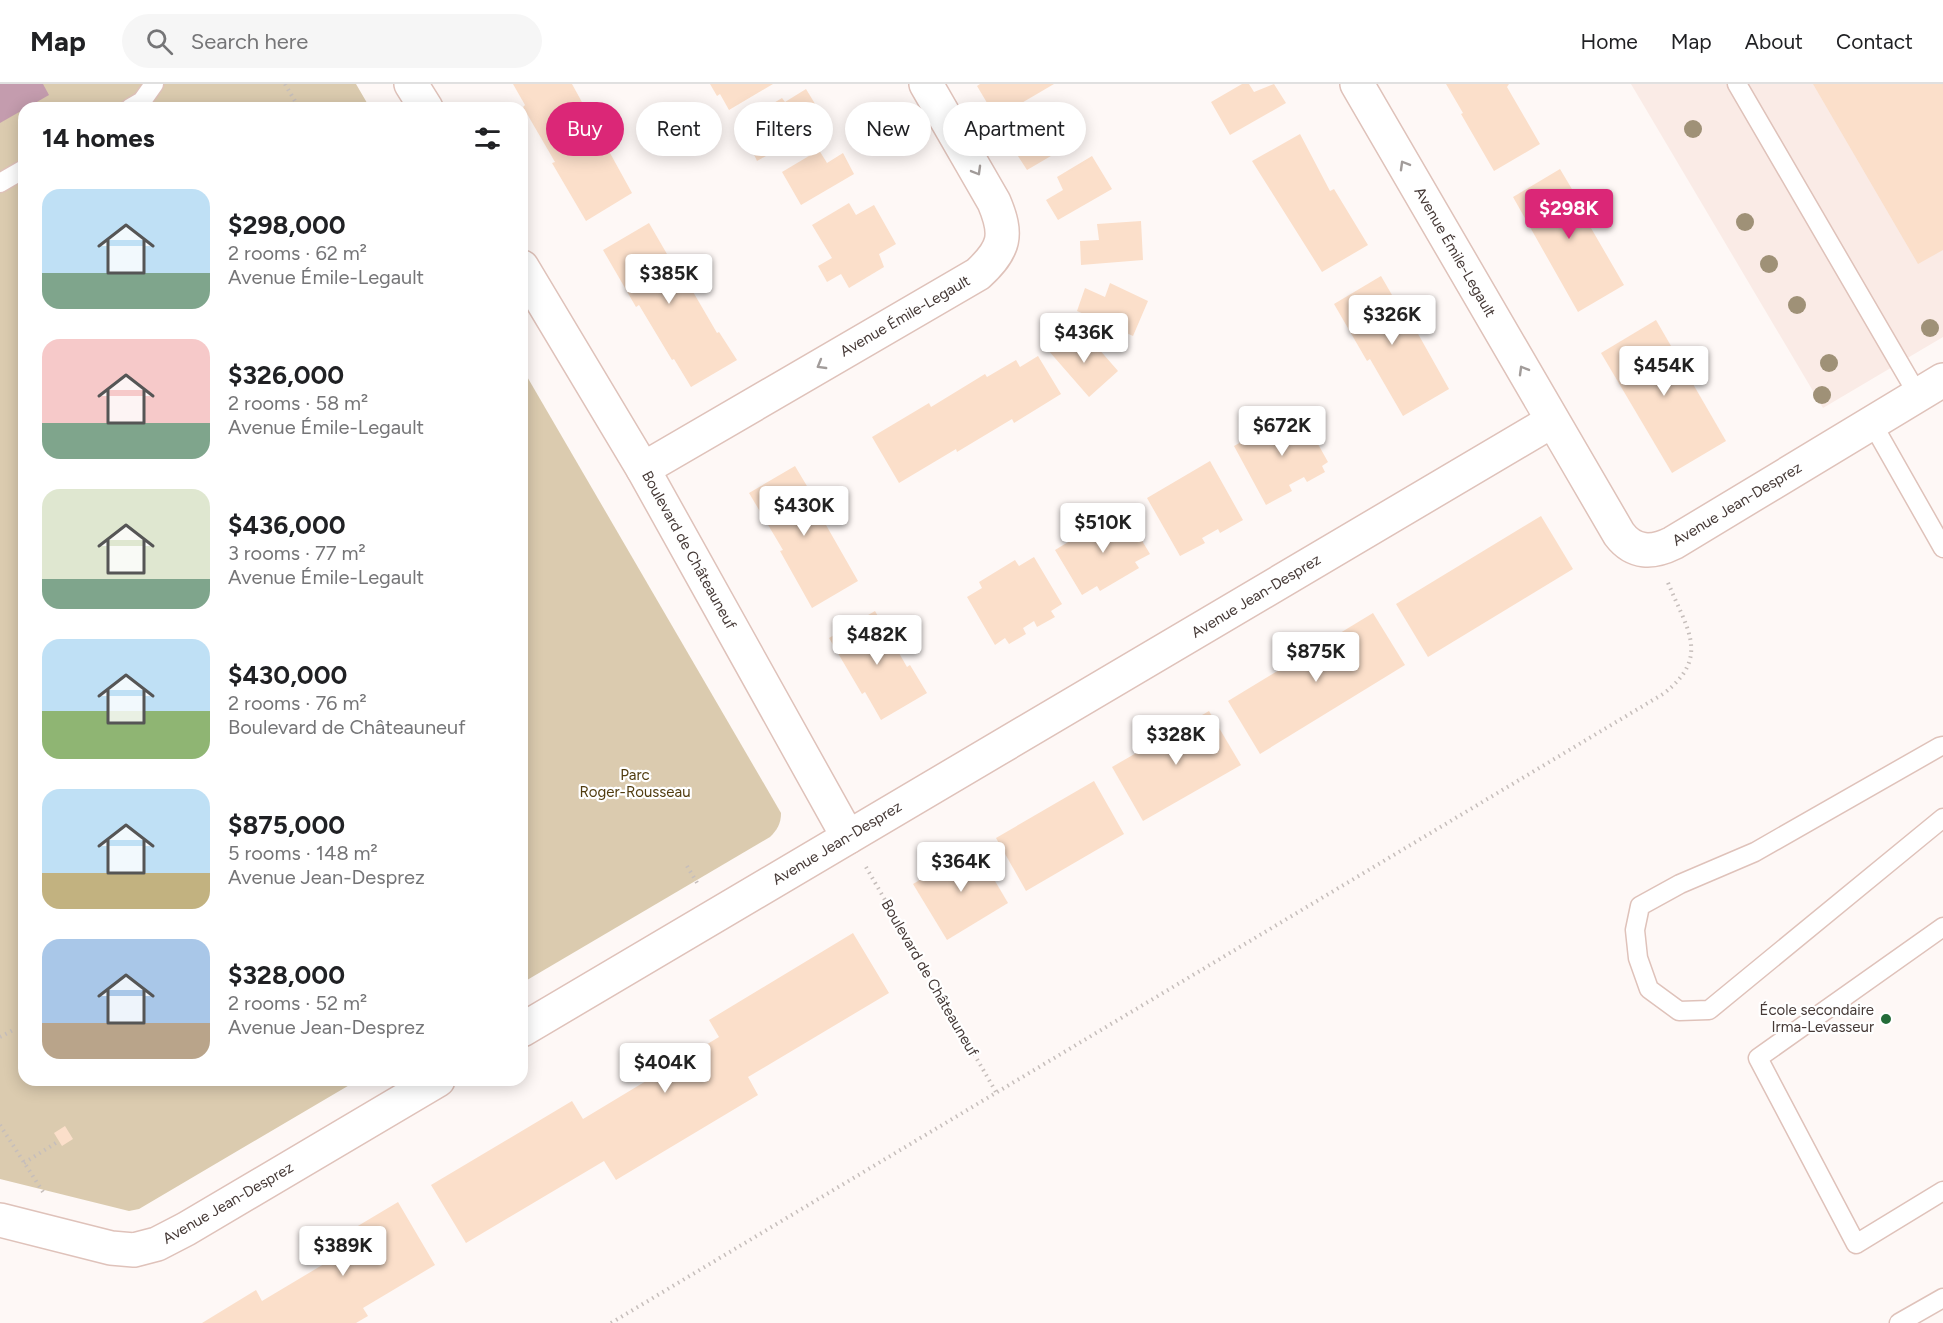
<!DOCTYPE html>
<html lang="en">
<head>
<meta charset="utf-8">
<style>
  :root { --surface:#fff; --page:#f6f6f6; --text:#202124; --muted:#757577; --line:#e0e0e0; --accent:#db2777 }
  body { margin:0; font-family:Figtree,sans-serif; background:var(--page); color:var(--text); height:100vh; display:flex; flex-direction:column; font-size:22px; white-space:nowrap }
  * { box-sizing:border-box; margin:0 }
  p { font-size:20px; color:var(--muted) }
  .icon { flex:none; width:33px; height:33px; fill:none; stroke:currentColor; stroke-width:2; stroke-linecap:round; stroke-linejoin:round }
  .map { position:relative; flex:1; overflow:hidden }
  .sheet { position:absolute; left:18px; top:18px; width:510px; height:984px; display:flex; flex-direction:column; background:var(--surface); border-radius:18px; box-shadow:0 3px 15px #0003 }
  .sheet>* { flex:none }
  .guide { position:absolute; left:546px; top:18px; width:570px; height:54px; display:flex; gap:12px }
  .price { position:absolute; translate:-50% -51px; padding:0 14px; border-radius:6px; background:#fff; color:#222; font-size:20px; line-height:39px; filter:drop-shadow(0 2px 3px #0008) }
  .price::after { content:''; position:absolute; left:50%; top:36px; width:18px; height:14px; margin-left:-9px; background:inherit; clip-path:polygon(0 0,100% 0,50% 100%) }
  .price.current { background:var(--accent); color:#fff }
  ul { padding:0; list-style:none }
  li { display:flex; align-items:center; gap:18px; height:150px; padding:0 24px }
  li span { display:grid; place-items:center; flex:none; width:168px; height:120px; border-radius:18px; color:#555 }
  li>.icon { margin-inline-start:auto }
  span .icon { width:72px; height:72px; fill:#fffc; stroke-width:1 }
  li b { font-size:26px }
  h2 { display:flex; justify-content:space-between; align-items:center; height:72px; padding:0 24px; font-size:26px }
  .pill { padding:0 21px; border-radius:27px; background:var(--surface); box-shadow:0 3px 15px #0003; font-size:21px; line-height:54px }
  .pill.current { background:var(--accent); color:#fff }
  header { display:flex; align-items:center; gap:36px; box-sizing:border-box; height:84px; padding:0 30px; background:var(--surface); border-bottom:2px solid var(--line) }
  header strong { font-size:28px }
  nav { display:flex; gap:33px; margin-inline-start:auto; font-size:21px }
  .search { width:420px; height:54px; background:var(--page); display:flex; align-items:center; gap:15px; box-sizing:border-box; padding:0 21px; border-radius:33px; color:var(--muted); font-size:22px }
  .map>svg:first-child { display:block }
  .built { fill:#faebe6 }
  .green { fill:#dbcbaf }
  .water { fill:#c49cae }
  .building { fill:#fbdfca }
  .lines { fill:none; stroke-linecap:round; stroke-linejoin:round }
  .lane-casing { stroke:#dfc2ba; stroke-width:21 }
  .street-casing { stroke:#dfc2ba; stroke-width:36 }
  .path { stroke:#c6bebb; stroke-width:4; stroke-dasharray:1.5 4.5; stroke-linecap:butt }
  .lane { stroke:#fff; stroke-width:18 }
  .street { stroke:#fff; stroke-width:33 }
  .tree { fill:#9f9177 }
  .oneway { stroke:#a29c9a }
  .poi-dot { fill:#246c39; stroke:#fff; stroke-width:2 }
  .labels { text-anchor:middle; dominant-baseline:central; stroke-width:4.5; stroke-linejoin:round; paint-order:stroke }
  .street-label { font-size:15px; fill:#453936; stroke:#fff }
  .park-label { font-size:15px; fill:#513c0f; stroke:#fff }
  .poi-label { font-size:15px; fill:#453936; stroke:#fff; text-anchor:end }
</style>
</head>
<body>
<header>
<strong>Map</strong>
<div class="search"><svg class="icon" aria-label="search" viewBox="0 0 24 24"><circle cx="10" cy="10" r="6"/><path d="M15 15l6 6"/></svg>Search here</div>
<nav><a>Home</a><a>Map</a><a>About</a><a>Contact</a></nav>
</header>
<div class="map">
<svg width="1943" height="1239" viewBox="0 0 1943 1239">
  <rect width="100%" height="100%" fill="#fef8f6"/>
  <path class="built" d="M1631 0H1943V253L1823 324Z"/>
  <g class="green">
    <path d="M0 0H356L370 24H24V996H358L139 1125 129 1127 0 1095Z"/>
    <path d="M522 284 781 729C781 740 777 746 770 753L522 899Z"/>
  </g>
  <path class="water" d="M0 0H43L49 11 0 39Z"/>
  <g class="building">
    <path d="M513 0H572L632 109 586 137 552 79 555 78 523 23 525 21Z"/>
    <path d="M710 0H773L729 26 720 10 717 12Z"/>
    <path d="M980 0H1054L996 34 977 2Z"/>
    <path d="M1242 0H1249L1254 8 1274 0 1286 19 1230 51 1211 18Z"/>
    <path d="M1446 0H1509L1507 3 1540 60 1494 87 1461 30 1463 29Z"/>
    <path d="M1813 0H1943V166L1918 180Z"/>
    <path d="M806 5 826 38 757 77 750 62 746 64 737 46 752 38V32L758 28 763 30 775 24 772 20 782 14 785 18Z"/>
    <path d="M1061 22 1080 55 1027 86 1014 66 1032 55 1025 42Z"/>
    <path d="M1300 50 1330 107 1334 105 1368 161 1322 188 1252 77Z"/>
    <path d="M819 66 827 79 843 69 854 90 801 121 782 88Z"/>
    <path d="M1092 72 1112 105 1058 136 1046 116 1063 106 1057 93Z"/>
    <path d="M1560 85 1594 142 1591 144 1624 201 1578 228 1513 113Z"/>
    <path d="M849 119 856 131 874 121 896 160 879 170 884 183 849 204 841 190 827 198 818 182 832 174 812 141Z"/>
    <path d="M1141 137 1143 176 1081 181 1080 157 1099 156 1097 140Z"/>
    <path d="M649 139 682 196 685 194 717 249 719 248 737 276 691 303 674 275 672 276 639 221 636 223 603 166Z"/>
    <path d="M1381 192 1414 249 1417 248 1449 305 1403 332 1370 275 1367 277 1334 220Z"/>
    <path d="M1110 199 1148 217 1133 252 1077 227 1085 204 1105 213Z"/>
    <path d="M1656 236 1726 357 1672 389 1601 269Z"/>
    <path d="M1067 250 1080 265 1091 256 1118 287 1089 313 1048 266Z"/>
    <path d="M1038 272 1061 310 1014 339 1012 335 957 368 956 365 899 399 872 353 929 319 931 323 985 290 987 293 1016 276 1020 283Z"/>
    <path d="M1299 326 1328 378 1322 382 1325 388 1307 398 1304 393 1289 401 1292 407 1266 421 1234 362Z"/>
    <path d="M1210 377 1243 436 1220 449 1218 445 1211 449 1202 454 1205 459 1180 472 1147 414Z"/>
    <path d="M795 382 829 439 826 441 858 497 812 524 780 467 783 466 749 409Z"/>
    <path d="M1123 425 1150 470 1135 478 1139 484 1100 507 1097 502 1082 511 1055 466Z"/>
    <path d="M1541 432 1573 485 1428 573 1396 520Z"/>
    <path d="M1034 473 1062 520 1051 527 1055 533 1037 543 1034 537 1023 544 1026 550 1009 560 1005 554 995 561 967 513 982 504 979 498 1015 476 1019 482Z"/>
    <path d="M875 527 907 583 910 581 927 609 881 636 865 608 862 610 829 554Z"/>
    <path d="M1373 529 1405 581 1260 670 1228 617Z"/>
    <path d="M1209 627 1241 681 1143 737 1112 683Z"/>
    <path d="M1094 697 1124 750 1026 807 996 754Z"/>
    <path d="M975 763 1008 819 947 856 913 800Z"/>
    <path d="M853 849 889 909 748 993 758 1011 616 1096 604 1077 466 1159 431 1101 572 1017 583 1035 719 953 709 936Z"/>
    <path d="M65 1042 73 1055 62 1062 54 1049Z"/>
    <path d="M398 1118 435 1181 363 1224 368 1232 356 1239H202L256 1206 262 1217 329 1177 321 1164Z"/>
  </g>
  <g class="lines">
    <defs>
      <g id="lane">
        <path d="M1737 0 1918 311"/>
        <path d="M130 24 142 17 154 0"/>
        <path d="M0 99 24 85"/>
        <path d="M1872 339 1943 464"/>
        <path d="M1943 662 1939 663 1755 768 1680 800 1640 822 1635 846 1638 874 1649 905 1679 927 1709 926 1943 734"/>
        <path d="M1943 843 1758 974 1856 1160 1943 1107"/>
        <path d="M1899 1239 1943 1214"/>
      </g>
      <g id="street">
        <path d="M411 0 426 24"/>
        <path d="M1357 0 1619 450C1634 470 1653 469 1673 459L1943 296"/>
        <path d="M522 183 643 385 848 753"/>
        <path d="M643 385 978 190C1005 165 1008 151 994 118L926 0"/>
        <path d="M522 946 1552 337"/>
        <path d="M0 1136 111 1164 134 1166 157 1160 186 1145 438 996"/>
      </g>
    </defs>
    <use href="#lane" class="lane-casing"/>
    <use href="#street" class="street-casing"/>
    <g class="path">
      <path d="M285 0 299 24"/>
      <path d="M687 782 699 802"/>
      <path d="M866 783 996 1008"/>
      <path d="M0 953 15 945"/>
      <path d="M0 1041 45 1111"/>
      <path d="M24 1079 59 1057"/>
      <path d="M611 1239 1663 610C1713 572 1685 543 1667 496"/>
    </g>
    <use href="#lane" class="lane"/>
    <use href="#street" class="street"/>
  </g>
  <g class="tree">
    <circle cx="1693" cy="45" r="9"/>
    <circle cx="1745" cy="138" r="9"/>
    <circle cx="1769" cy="180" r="9"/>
    <circle cx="1797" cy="221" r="9"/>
    <circle cx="1930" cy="244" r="9"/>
    <circle cx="1829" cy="279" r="9"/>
    <circle cx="1822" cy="311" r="9"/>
  </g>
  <defs><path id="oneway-chevron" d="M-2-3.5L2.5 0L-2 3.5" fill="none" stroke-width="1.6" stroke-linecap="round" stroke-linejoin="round" transform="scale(1.5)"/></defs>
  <g class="oneway">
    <use href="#oneway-chevron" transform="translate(1404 81) rotate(-120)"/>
    <use href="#oneway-chevron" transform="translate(977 87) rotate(60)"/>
    <use href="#oneway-chevron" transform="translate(821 281) rotate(150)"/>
    <use href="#oneway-chevron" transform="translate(1523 286) rotate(-120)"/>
  </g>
  <circle class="poi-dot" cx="1886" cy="935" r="6"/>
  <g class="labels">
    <g class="street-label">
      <text transform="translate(1455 168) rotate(60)">Avenue Émile-Legault</text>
      <text transform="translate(905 232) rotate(-30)">Avenue Émile-Legault</text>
      <text transform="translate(1737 420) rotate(-31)">Avenue Jean-Desprez</text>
      <text transform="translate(689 466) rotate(61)">Boulevard de Châteauneuf</text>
      <text transform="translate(1256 512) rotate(-31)">Avenue Jean-Desprez</text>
      <text transform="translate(837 759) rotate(-31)">Avenue Jean-Desprez</text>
      <text transform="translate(930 894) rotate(60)">Boulevard de Châteauneuf</text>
      <text transform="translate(228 1119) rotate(-30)">Avenue Jean-Desprez</text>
    </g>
    <g class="park-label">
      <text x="635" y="691">Parc<tspan x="635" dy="17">Roger-Rousseau</tspan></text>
    </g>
    <g class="poi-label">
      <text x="1874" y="926">École secondaire<tspan x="1874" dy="17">Irma-Levasseur</tspan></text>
    </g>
  </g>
</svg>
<b class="price current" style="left:1569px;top:156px">$298K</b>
<b class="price" style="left:669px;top:221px">$385K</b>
<b class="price" style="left:1392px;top:262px">$326K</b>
<b class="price" style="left:1084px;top:280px">$436K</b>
<b class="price" style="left:1664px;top:313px">$454K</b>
<b class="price" style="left:1282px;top:373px">$672K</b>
<b class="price" style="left:804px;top:453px">$430K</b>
<b class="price" style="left:1103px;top:470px">$510K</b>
<b class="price" style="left:877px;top:582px">$482K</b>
<b class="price" style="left:1316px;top:599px">$875K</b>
<b class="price" style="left:1176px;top:682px">$328K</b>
<b class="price" style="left:961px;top:809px">$364K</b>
<b class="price" style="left:665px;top:1010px">$404K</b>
<b class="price" style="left:343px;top:1193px">$389K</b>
<div class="guide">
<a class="pill current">Buy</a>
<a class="pill">Rent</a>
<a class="pill">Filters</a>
<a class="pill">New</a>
<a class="pill">Apartment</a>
</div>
<section class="sheet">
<h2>14 homes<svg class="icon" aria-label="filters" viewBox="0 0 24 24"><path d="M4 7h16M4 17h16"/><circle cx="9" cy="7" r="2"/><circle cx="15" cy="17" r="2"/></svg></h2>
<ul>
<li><span style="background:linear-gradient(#bfe0f5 70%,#7fa58c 0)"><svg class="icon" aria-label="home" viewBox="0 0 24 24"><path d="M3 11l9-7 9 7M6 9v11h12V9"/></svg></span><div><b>$298,000</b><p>2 rooms · 62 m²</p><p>Avenue Émile-Legault</p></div></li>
<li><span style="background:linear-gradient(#f6c9c9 70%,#7fa58c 0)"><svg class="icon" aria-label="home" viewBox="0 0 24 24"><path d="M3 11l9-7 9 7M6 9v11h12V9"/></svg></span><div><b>$326,000</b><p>2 rooms · 58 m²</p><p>Avenue Émile-Legault</p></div></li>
<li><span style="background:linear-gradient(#dfe7d0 75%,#7fa58c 0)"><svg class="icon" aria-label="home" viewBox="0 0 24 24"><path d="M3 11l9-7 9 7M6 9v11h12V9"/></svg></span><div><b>$436,000</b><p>3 rooms · 77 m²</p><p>Avenue Émile-Legault</p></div></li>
<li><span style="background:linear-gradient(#bfe0f5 60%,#8fb573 0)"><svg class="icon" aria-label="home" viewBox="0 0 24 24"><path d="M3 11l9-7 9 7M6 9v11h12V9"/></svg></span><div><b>$430,000</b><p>2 rooms · 76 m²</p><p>Boulevard de Châteauneuf</p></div></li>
<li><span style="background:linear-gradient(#bfe0f5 70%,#c2b280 0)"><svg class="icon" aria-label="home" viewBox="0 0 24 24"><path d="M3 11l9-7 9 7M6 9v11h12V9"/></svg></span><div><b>$875,000</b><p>5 rooms · 148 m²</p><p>Avenue Jean-Desprez</p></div></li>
<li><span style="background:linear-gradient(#a9c7e8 70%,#b9a48a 0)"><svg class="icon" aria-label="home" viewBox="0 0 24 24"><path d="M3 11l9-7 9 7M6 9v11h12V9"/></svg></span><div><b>$328,000</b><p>2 rooms · 52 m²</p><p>Avenue Jean-Desprez</p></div></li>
</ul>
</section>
</div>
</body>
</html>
